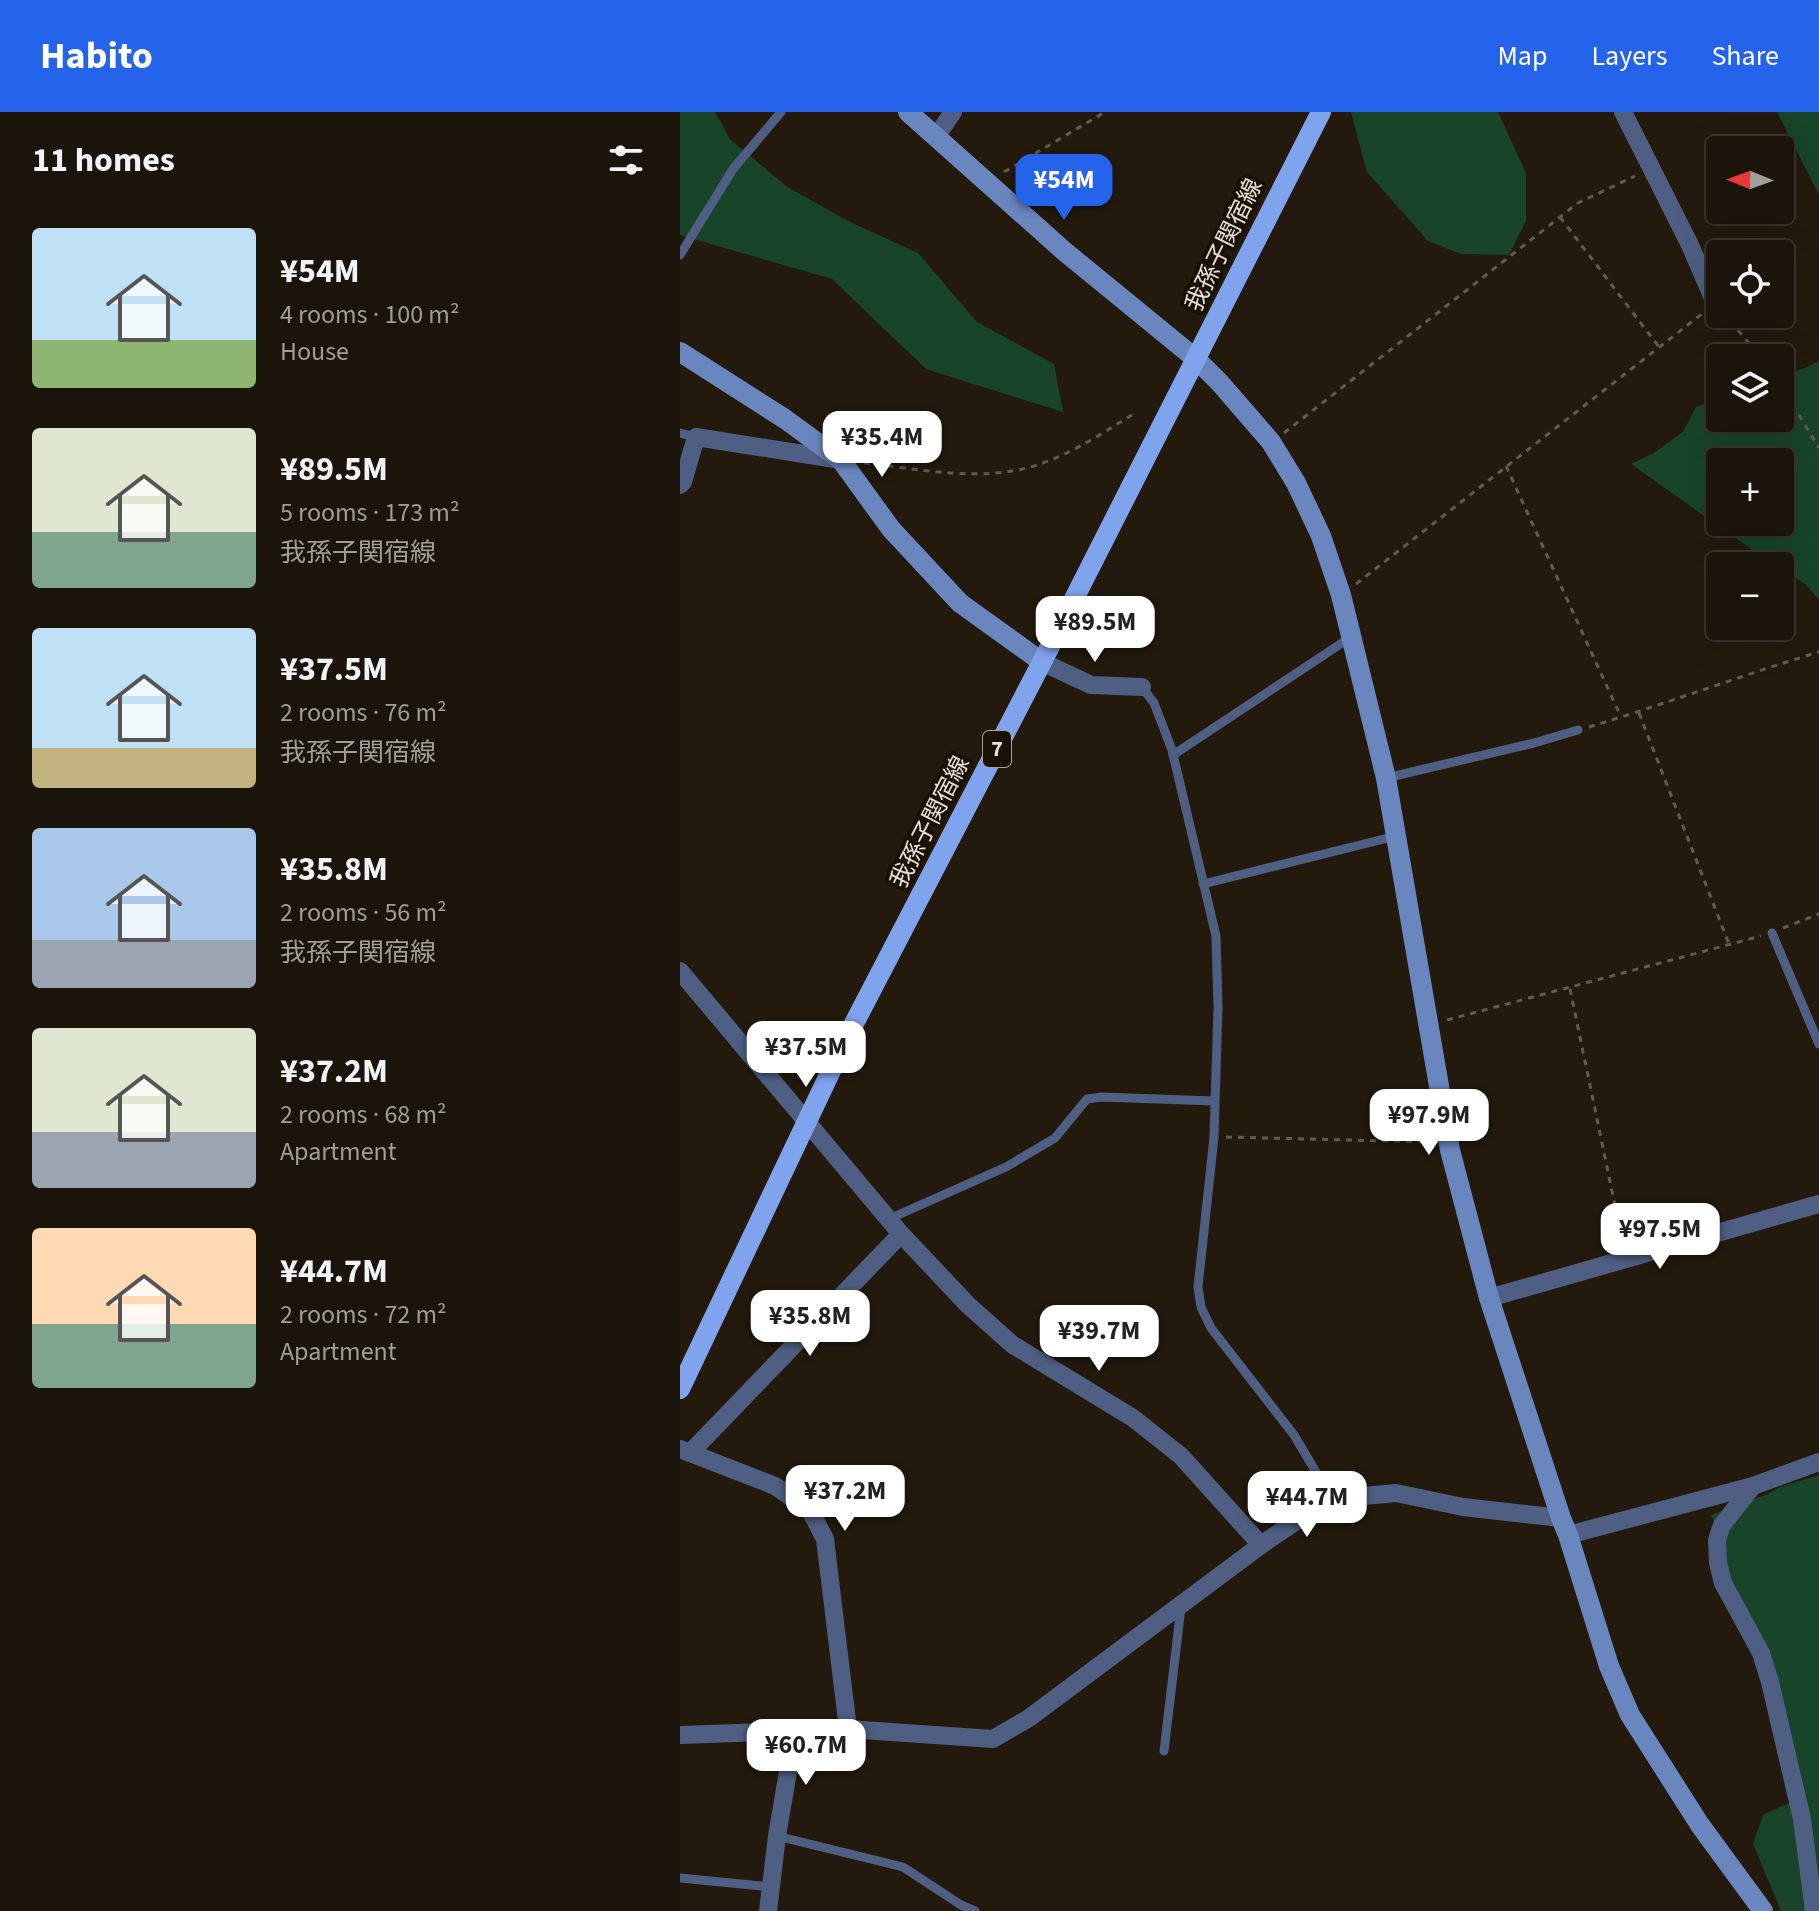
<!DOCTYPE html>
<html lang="en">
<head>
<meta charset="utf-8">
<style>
  :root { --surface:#1a140a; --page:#272118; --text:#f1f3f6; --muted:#9f9e9c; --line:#38332b; --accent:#2563eb }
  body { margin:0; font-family:"Source Sans 3","Noto Sans JP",sans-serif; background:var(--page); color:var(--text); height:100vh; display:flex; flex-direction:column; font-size:30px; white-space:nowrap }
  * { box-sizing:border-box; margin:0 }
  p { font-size:26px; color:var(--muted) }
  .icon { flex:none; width:44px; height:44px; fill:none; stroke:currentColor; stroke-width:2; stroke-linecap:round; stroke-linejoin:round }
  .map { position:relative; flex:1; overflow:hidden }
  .sheet { display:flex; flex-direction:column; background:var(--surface); width:680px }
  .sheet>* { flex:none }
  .needle { width:52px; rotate:271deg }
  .tools { position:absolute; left:1026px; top:24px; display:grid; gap:16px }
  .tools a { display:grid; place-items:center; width:88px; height:88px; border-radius:8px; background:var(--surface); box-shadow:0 8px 32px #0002,0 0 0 2px var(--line); font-size:40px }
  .price { position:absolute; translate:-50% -68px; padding:0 18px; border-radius:16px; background:#fff; color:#222; font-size:26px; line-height:52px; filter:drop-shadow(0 2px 4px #0008) }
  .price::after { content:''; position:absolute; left:50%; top:48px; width:24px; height:18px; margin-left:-12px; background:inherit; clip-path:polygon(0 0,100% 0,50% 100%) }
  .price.on { background:var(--accent); color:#fff }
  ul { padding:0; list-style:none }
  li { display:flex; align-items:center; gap:24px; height:200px; padding:0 32px }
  li span { display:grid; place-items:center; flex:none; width:224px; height:160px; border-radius:8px; color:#555 }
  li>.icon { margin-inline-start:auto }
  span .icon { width:96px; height:96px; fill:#fffc; stroke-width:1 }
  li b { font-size:34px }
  h2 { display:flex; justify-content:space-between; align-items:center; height:96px; padding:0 32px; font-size:34px }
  header { display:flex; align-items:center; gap:48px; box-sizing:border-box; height:112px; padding:0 40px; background:var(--accent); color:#fff }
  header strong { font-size:38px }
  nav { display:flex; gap:44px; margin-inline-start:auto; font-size:28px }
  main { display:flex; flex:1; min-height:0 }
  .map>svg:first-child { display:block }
  .green { fill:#18442a; fill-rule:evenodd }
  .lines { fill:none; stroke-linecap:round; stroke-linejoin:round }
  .path { stroke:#645b50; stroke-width:3; stroke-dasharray:6 6; stroke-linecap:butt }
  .lane { stroke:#4e5f83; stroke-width:9 }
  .street { stroke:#4e5f83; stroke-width:18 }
  .secondary { stroke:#6a86bf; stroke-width:20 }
  .primary { stroke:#80a3ee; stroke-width:20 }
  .labels { text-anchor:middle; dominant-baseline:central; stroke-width:8; stroke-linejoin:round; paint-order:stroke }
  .shield { fill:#1a1105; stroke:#aaa299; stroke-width:2 }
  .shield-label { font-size:22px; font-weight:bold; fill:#e7e0d8 }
  .street-label { font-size:24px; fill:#e7e0d8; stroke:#1a1105 }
</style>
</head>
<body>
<header>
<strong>Habito</strong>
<nav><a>Map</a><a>Layers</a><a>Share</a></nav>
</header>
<main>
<section class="sheet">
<h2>11 homes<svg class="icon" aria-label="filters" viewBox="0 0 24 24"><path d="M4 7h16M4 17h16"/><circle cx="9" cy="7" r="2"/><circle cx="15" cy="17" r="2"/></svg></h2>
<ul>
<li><span style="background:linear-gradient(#bfe0f5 70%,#8fb573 0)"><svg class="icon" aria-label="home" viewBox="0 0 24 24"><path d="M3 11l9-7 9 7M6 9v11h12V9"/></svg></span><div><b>¥54M</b><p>4 rooms · 100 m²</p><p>House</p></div></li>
<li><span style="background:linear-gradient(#dfe7d0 65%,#7fa58c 0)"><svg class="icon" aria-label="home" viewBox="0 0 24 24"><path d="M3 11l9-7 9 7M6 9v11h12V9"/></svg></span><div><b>¥89.5M</b><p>5 rooms · 173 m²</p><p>我孫子関宿線</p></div></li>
<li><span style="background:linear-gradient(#bfe0f5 75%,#c2b280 0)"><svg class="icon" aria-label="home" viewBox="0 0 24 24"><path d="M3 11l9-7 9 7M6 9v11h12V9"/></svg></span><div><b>¥37.5M</b><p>2 rooms · 76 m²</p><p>我孫子関宿線</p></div></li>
<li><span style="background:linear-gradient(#a9c7e8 70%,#9aa5b1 0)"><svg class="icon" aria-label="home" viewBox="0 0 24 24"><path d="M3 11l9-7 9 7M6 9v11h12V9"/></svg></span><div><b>¥35.8M</b><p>2 rooms · 56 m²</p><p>我孫子関宿線</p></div></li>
<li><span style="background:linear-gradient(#dfe7d0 65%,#9aa5b1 0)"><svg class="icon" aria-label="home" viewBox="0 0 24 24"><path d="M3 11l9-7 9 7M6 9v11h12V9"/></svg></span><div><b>¥37.2M</b><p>2 rooms · 68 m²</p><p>Apartment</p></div></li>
<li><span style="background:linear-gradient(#ffd9b3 60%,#7fa58c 0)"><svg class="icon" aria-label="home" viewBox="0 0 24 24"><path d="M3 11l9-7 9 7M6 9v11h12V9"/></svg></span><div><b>¥44.7M</b><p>2 rooms · 72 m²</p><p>Apartment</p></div></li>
</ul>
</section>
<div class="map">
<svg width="1139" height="1799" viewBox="0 0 1139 1799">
  <rect width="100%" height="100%" fill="#231a0d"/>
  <g class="green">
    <path d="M0 0H35L50 27 106 74 168 109 238 141 297 210 374 252 383 300 246 257 152 167 0 123Z"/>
    <path d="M671 0H818L846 61V109L829 143 781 142 748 129 687 60Z"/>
    <path d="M1097 0H1139V83Z"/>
    <path d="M1139 249V488L1125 472 1100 456V454H1097L1081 444 951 352 972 342 1003 320 1016 295 1040 286V306H1100V265L1127 255ZM1040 350H1100V410H1040Z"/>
    <path d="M1139 1363V1799H1101L1073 1732 1083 1703 1124 1684 1045 1452V1433L1031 1403 1088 1382 1100 1375Z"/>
  </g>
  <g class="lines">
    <g class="path">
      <path d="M324 60 425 0"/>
      <path d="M880 105 979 235"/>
      <path d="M1050 209 1082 246"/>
      <path d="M1100 272 1139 336"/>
      <path d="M604 321 898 91 955 64"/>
      <path d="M184 351C240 357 302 371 357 353 392 342 424 320 455 301"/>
      <path d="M826 354 941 605"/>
      <path d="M676 472 1023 201"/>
      <path d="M959 601 1049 832"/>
      <path d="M909 615C986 592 1062 563 1139 540"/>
      <path d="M1103 816 1139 802"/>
      <path d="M890 877 943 1132"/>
      <path d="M767 908 1081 824"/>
      <path d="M546 1025 750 1030"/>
    </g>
    <g class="lane">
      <path d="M0 143 53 57 101 0"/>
      <path d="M0 321 16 325"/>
      <path d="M462 575 474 591 492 638 536 824 538 896 534 1025 518 1175 521 1195 531 1216 614 1323 652 1387"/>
      <path d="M493 643 671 525"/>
      <path d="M706 666 854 631 898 618"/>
      <path d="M523 772 716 724"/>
      <path d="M1092 821 1139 932"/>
      <path d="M209 1107 326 1055 375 1026 407 987 422 985 534 989"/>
      <path d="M484 1639 501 1495"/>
      <path d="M97 1724 223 1755 281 1793 295 1799"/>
      <path d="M0 1766 91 1775"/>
    </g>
    <g class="street">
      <path d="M943 0 1010 133 1035 191 1040 197"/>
      <path d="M256 25 273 0"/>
      <path d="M0 373 3 370 16 325 161 348"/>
      <path d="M362 550 411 573 462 575"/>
      <path d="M0 859 221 1122 288 1193 333 1233 453 1306 501 1344 581 1433"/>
      <path d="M809 1186 1139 1092"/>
      <path d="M0 1337 95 1374 130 1398 145 1427 168 1617"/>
      <path d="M10 1341 221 1122"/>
      <path d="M1073 1374 1042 1413 1037 1428 1038 1451 1043 1471 1081 1541 1090 1570 1122 1707 1134 1799"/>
      <path d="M888 1423 1073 1374 1139 1350"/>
      <path d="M0 1623 168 1617 313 1627 349 1606 581 1433 628 1401 652 1387 716 1381 783 1395 881 1406"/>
      <path d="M88 1799 97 1724 115 1619"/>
    </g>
    <g class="secondary">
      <path d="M228 0 384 139 516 247 540 271 591 330 616 371 641 424 661 483 706 666 770 1038 809 1186 881 1406 888 1423 929 1554 950 1603 1020 1713 1083 1799"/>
      <path d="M0 240 105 307 161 348 211 417 280 491 362 550"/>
    </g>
    <path class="primary" d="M0 1277 167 925 362 550 641 0"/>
  </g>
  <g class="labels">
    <rect class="shield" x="303" y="619" width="28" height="36" rx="6"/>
    <g class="shield-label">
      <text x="317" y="637">7</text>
    </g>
    <g class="street-label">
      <text transform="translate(544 133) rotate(-64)">我孫子関宿線</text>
      <text transform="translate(250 710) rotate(-63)">我孫子関宿線</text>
    </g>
  </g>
</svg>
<div class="tools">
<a><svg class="needle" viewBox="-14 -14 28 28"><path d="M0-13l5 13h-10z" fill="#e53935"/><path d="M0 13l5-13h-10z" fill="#9f9e9c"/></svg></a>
<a><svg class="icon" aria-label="locate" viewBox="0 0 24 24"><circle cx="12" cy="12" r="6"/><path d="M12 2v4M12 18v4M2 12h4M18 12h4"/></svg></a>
<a><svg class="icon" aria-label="layers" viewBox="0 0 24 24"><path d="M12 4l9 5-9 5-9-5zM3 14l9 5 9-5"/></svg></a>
<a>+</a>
<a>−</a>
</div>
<b class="price on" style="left:384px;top:110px">¥54M</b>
<b class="price" style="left:202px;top:367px">¥35.4M</b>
<b class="price" style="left:415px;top:552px">¥89.5M</b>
<b class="price" style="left:126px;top:977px">¥37.5M</b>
<b class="price" style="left:749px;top:1045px">¥97.9M</b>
<b class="price" style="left:980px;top:1159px">¥97.5M</b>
<b class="price" style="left:130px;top:1246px">¥35.8M</b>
<b class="price" style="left:419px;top:1261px">¥39.7M</b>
<b class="price" style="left:165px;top:1421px">¥37.2M</b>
<b class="price" style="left:627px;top:1427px">¥44.7M</b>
<b class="price" style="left:126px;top:1675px">¥60.7M</b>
</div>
</main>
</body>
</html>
